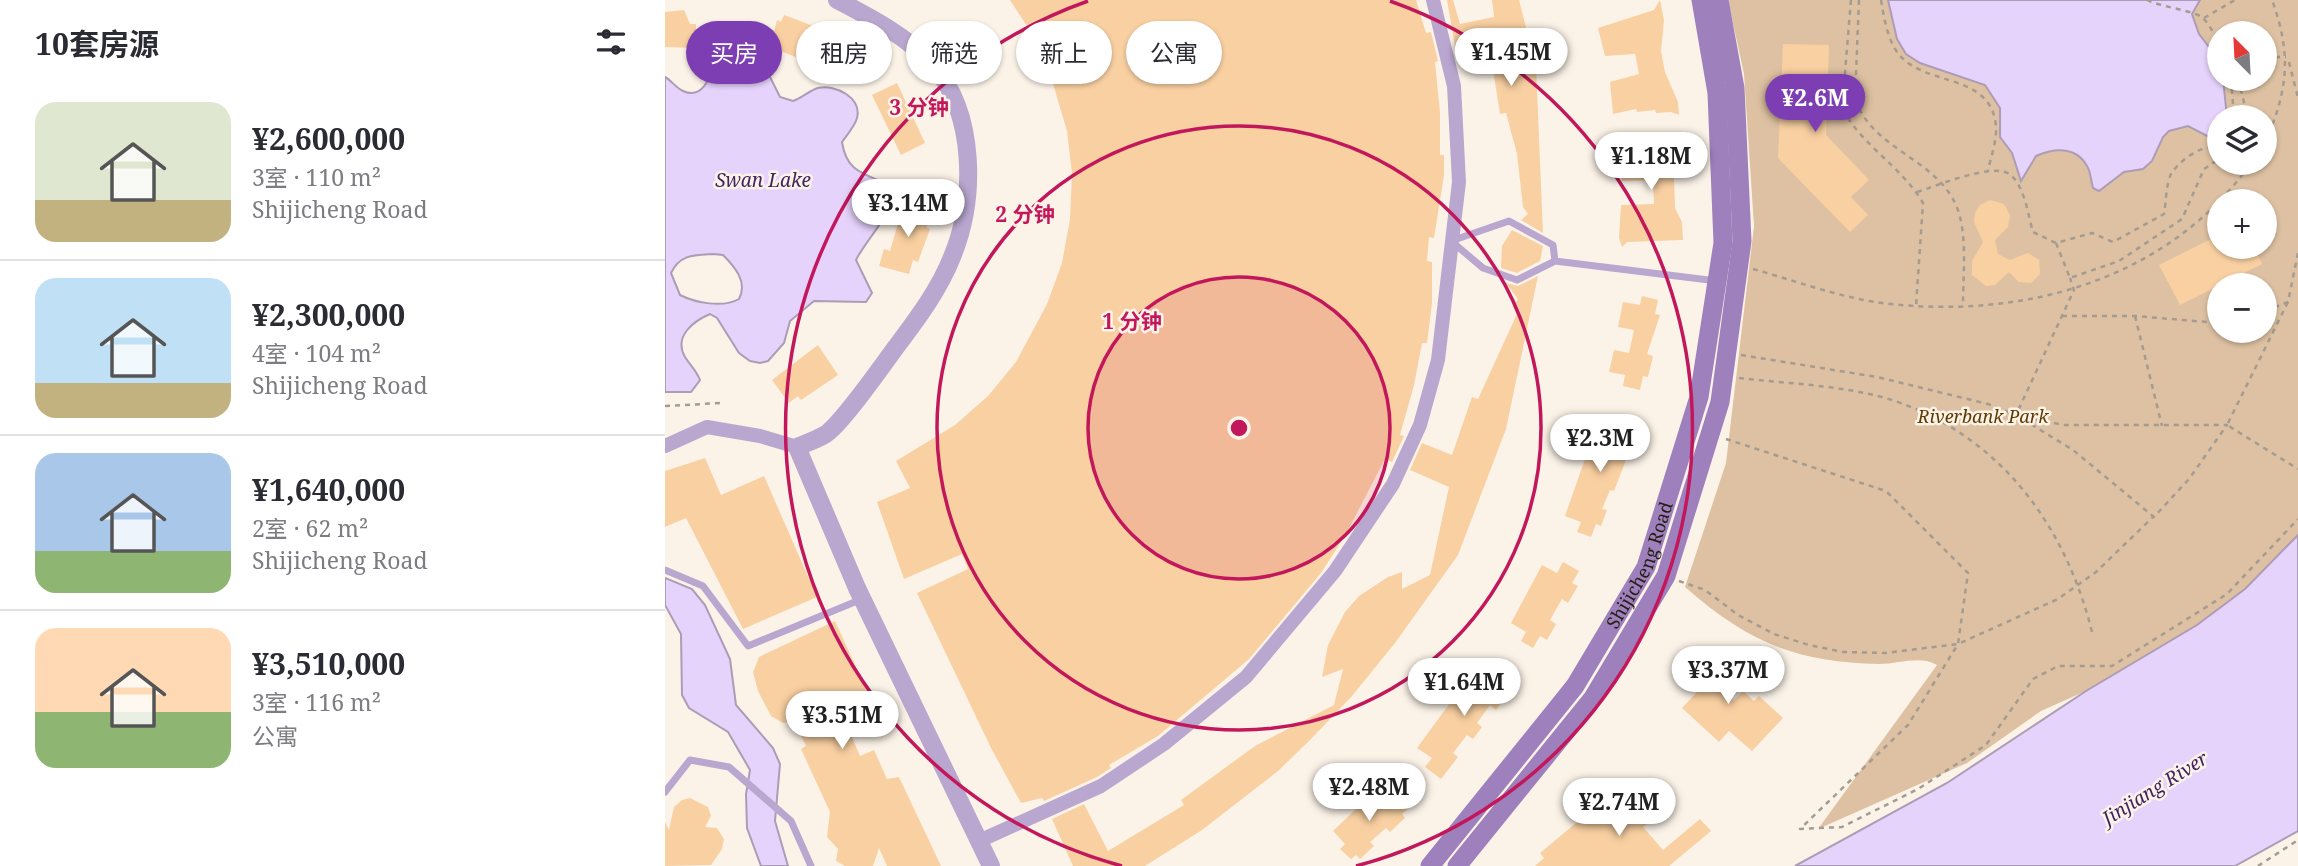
<!DOCTYPE html>
<html lang="zh">
<head>
<meta charset="utf-8">
<style>
  :root { --surface:#fff; --page:#f7f7f7; --text:#2b2b33; --muted:#7c7c81; --line:#e1e1e2; --accent:#7e3eb3 }
  body { margin:0; font-family:"Noto Serif","Noto Sans SC",serif; background:var(--page); color:var(--text); height:100vh; display:flex; flex-direction:column; font-size:26px; white-space:nowrap }
  * { box-sizing:border-box; margin:0 }
  p { font-size:23px; color:var(--muted) }
  .icon { flex:none; width:38px; height:38px; fill:none; stroke:currentColor; stroke-width:2; stroke-linecap:round; stroke-linejoin:round }
  .map { position:relative; flex:1; overflow:hidden }
  .side { display:flex; flex-direction:column; background:var(--surface); width:665px }
  .side>* { flex:none }
  .guide { position:absolute; left:21px; top:21px; width:665px; height:63px; display:flex; gap:14px }
  .needle { width:46px; rotate:336deg }
  .controls { position:absolute; left:1542px; top:21px; display:grid; gap:14px }
  .controls a { display:grid; place-items:center; width:70px; height:70px; border-radius:50%; background:var(--surface); box-shadow:0 2px 5px #0004; font-size:35px }
  .price { position:absolute; translate:-50% -60px; padding:0 16px; border-radius:24px; background:#fff; color:#222; font-size:23px; line-height:46px; filter:drop-shadow(0 2px 4px #0008) }
  .price::after { content:''; position:absolute; left:50%; top:42px; width:21px; height:16px; margin-left:-10px; background:inherit; clip-path:polygon(0 0,100% 0,50% 100%) }
  .price.selected { background:var(--accent); color:#fff }
  ul { padding:0; list-style:none }
  li { display:flex; align-items:center; gap:21px; height:175px; padding:0 35px }
  li+li { border-top:2px solid var(--line) }
  li span { display:grid; place-items:center; flex:none; width:196px; height:140px; border-radius:21px; color:#555 }
  li>.icon { margin-inline-start:auto }
  span .icon { width:84px; height:84px; fill:#fffc; stroke-width:1 }
  li b { font-size:30px }
  h2 { display:flex; justify-content:space-between; align-items:center; height:84px; padding:0 35px; font-size:30px }
  .pill { padding:0 24px; border-radius:32px; background:var(--surface); box-shadow:0 2px 5px #0004; font-size:24px; line-height:63px }
  .pill.selected { background:var(--accent); color:#fff }
  main { display:flex; flex:1; min-height:0 }
  .map>svg:first-child { display:block }
  .green { fill:#dec1a2; fill-rule:evenodd }
  .water { fill:#e6d3fc; stroke:#ac9cb6; stroke-width:2; fill-rule:evenodd }
  .building { fill:#f9d0a2 }
  .lines { fill:none; stroke-linecap:round; stroke-linejoin:round }
  .path { stroke:#a49b91; stroke-width:2.5; stroke-dasharray:5 5; stroke-linecap:butt }
  .service { stroke:#baa7d0; stroke-width:7 }
  .minor { stroke:#baa7d0; stroke-width:14 }
  .tertiary { stroke:#baa7d0; stroke-width:18 }
  .secondary { stroke:#9e81bc; stroke-width:19 }
  .ring { fill:none; stroke:#c2185b; stroke-width:3.5 }
  .labels { text-anchor:middle; dominant-baseline:central; stroke-width:5; stroke-linejoin:round; paint-order:stroke }
  .park-label { font-size:18px; font-style:italic; fill:#5f3a00; stroke:#fcf3e8 }
  .street-label { font-size:18px; fill:#251d13; stroke:#fcf3e8 }
  .water-label { font-size:19px; font-style:italic; fill:#442460; stroke:#fcf3e8 }
  .centre { fill:#c2185b; stroke:#fcf3e8; stroke-width:3.5 }
  .ring-label { font-size:21px; text-anchor:middle; font-weight:bold; fill:#c2185b; stroke:#fcf3e8; stroke-width:5; stroke-linejoin:round; paint-order:stroke }
</style>
</head>
<body>
<main>
<section class="side">
<h2>10套房源<svg class="icon" aria-label="filters" viewBox="0 0 24 24"><path d="M4 7h16M4 17h16"/><circle cx="9" cy="7" r="2"/><circle cx="15" cy="17" r="2"/></svg></h2>
<ul>
<li><span style="background:linear-gradient(#dfe7d0 70%,#c2b280 0)"><svg class="icon" aria-label="home" viewBox="0 0 24 24"><path d="M3 11l9-7 9 7M6 9v11h12V9"/></svg></span><div><b>¥2,600,000</b><p>3室 · 110 m²</p><p>Shijicheng Road</p></div></li>
<li><span style="background:linear-gradient(#bfe0f5 75%,#c2b280 0)"><svg class="icon" aria-label="home" viewBox="0 0 24 24"><path d="M3 11l9-7 9 7M6 9v11h12V9"/></svg></span><div><b>¥2,300,000</b><p>4室 · 104 m²</p><p>Shijicheng Road</p></div></li>
<li><span style="background:linear-gradient(#a9c7e8 70%,#8fb573 0)"><svg class="icon" aria-label="home" viewBox="0 0 24 24"><path d="M3 11l9-7 9 7M6 9v11h12V9"/></svg></span><div><b>¥1,640,000</b><p>2室 · 62 m²</p><p>Shijicheng Road</p></div></li>
<li><span style="background:linear-gradient(#ffd9b3 60%,#8fb573 0)"><svg class="icon" aria-label="home" viewBox="0 0 24 24"><path d="M3 11l9-7 9 7M6 9v11h12V9"/></svg></span><div><b>¥3,510,000</b><p>3室 · 116 m²</p><p>公寓</p></div></li>
</ul>
</section>
<div class="map">
<svg width="1633" height="866" viewBox="0 0 1633 866">
  <rect width="100%" height="100%" fill="#fcf3e8"/>
  <path class="green" d="M1063 0H1633V535L1580 589 1532 625 1479 658 1421 691 1376 711 1302 763 1153 829 1272 665C1255 655 1234 664 1214 664 1130 662 1083 642 1020 587L1061 463 1089 226 1079 74ZM1554 33H1600V79H1554ZM1554 117H1600V163H1554ZM1554 201H1600V247H1554ZM1554 285H1600V331H1554Z"/>
  <g class="water">
    <path d="M1223 0H1535L1527 14 1534 34 1554 60V79H1558L1562 117H1554V142L1523 126 1504 131 1498 137 1487 161 1478 169 1459 172 1434 191 1428 188C1426 182 1426 172 1422 166 1411 146 1389 148 1371 156L1356 181 1347 153 1335 137V108L1320 85 1255 63 1241 54 1232 39Z"/>
    <path d="M83 46 95 57 115 97 128 101C137 98 145 90 153 88 171 84 197 98 192 118 190 126 182 135 177 142 182 176 204 173 229 188 233 208 201 239 191 260L207 293 201 302 149 301 125 321 119 343 103 361 95 363 85 361 74 353 52 318 45 314C29 321 8 336 20 357 25 365 31 370 35 380L26 392H0V77C6 80 11 88 18 91 42 102 47 67 54 52L65 47ZM48 254 58 255C70 267 83 282 74 299 58 308 31 303 15 295L6 273C15 254 30 255 48 254Z"/>
    <path d="M1633 535V831L1570 866H1130L1282 783 1421 691 1532 625 1580 589Z"/>
    <path d="M0 578 27 589 40 605 65 659 71 705 108 748 115 764 110 821 123 866H96L82 828 81 794 85 770 63 732 24 708 17 695 16 634 0 605Z"/>
  </g>
  <g class="building">
    <path d="M345 0H751L761 33 766 32 773 61 770 62 775 113V155H779V175L769 238 764 237 762 261 767 262V303L762 343H757L749 385 735 435 739 436 727 462 720 459 681 534 656 573 584 659 493 736 444 765 446 768 432 777 379 801 377 798 356 803 326 748 252 593 303 569 297 554 239 579 212 502 245 488 231 461 290 425 323 396 351 362 382 304 397 263 405 219 407 174 402 131 383 67 364 29Z"/>
    <path d="M782 0H788L795 24 829 17 827 0H854L871 66 878 233 856 220 863 214 858 207 852 154 841 113 835 114 825 51 792 57Z"/>
    <path d="M995 0 999 20 996 51 1000 72 1013 102 1014 115 1006 112 991 113 990 110 972 112 971 109 948 114 945 82 974 74 970 54 940 56 933 28 989 10Z"/>
    <path d="M19 10 25 24H31V48L0 47V12Z"/>
    <path d="M119 15 175 36 162 69 105 47 112 20 116 22Z"/>
    <path d="M1118 44 1164 45 1161 135 1204 180 1186 197 1203 215 1185 232 1113 158Z"/>
    <path d="M232 83 260 143 236 155 207 95Z"/>
    <path d="M954 142 1017 143 1016 161 1009 177 1010 208 1017 222 1018 240 962 242 957 247 954 238 956 205 989 204 988 180 957 181Z"/>
    <path d="M240 200 260 206 259 212 268 220 261 227 265 229 253 262 248 260 244 274 214 266 219 249 225 251Z"/>
    <path d="M1325 200 1339 204 1345 215 1343 227 1330 240 1333 254 1345 260 1363 253 1374 260 1375 274 1366 283 1354 282 1344 272 1330 285 1321 286 1307 275V261L1318 242 1309 222 1310 213 1315 205Z"/>
    <path d="M847 230 878 246 875 261 852 273 836 268 837 246Z"/>
    <path d="M1554 235V247H1589L1597 264 1515 305 1494 265Z"/>
    <path d="M873 276 841 429 793 555 730 643 687 696 645 740 613 771 537 830 480 866H408L387 819 419 804 443 851 519 805 516 800 590 746 669 705 678 669 657 677 663 645 680 612 694 596 723 577 737 572V589L765 575 784 487 745 470 757 443 787 455 807 397 813 399 852 314 848 307 853 299 841 283 853 286Z"/>
    <path d="M977 296 993 300 990 314 995 315 982 354 988 356 983 377 978 376 975 390 958 386 960 375 944 372 949 350 964 353 969 330 953 327 958 302 975 305Z"/>
    <path d="M153 345 173 375 136 400 133 396 124 403 107 380Z"/>
    <path d="M952 416 969 423 964 437 969 439 949 491 945 490 937 509 942 510 936 526 931 524 926 537 912 532 916 522 900 516 933 422 948 427Z"/>
    <path d="M40 458 56 495 99 476 152 597 78 629 21 518 0 527V471Z"/>
    <path d="M898 562 914 571 907 583 913 586 903 603 897 599 885 620 891 624 882 640 875 636 868 648 856 641 861 632 846 623 877 565 892 573Z"/>
    <path d="M170 621 202 691 186 698 197 724 184 730 195 756 209 750 222 779 234 777 276 866H222L214 848 208 866H180L171 861 173 849 162 837 165 812 136 749 141 746 129 721 118 723 106 716 93 691 88 672 94 657Z"/>
    <path d="M1089 647 1114 672 1102 685 1077 659Z"/>
    <path d="M1043 657 1051 659 1064 670 1068 701 1078 691 1089 701 1094 696 1118 718 1087 751 1064 731 1054 742 1017 708 1032 692 1031 677 1020 667 1034 658Z"/>
    <path d="M812 666 825 676 830 668 851 684 831 710 825 705 812 723 817 727 808 739 802 735 788 753 793 757 776 779 760 767 767 758 752 748Z"/>
    <path d="M967 785 992 816 978 827 998 850 1035 819 1046 831 1004 866H870L879 858 875 853 923 813 927 818Z"/>
    <path d="M713 788 724 800 730 795 743 809 737 814 740 818 725 832 721 828 705 842 709 846 695 859 691 855 686 859 675 849 680 844 668 831Z"/>
    <path d="M25 798 43 807 46 816 40 827 52 828 59 839 57 849 46 865 0 866V822L4 830 9 807 17 800Z"/>
  </g>
  <g class="lines">
    <g class="path">
      <path d="M1186 0 1177 108C1196 145 1237 167 1258 203L1251 306"/>
      <path d="M1194 0 1190 99C1208 152 1277 159 1294 213 1302 241 1298 276 1298 306"/>
      <path d="M1216 0C1219 18 1222 37 1232 52 1258 88 1327 71 1331 127 1332 140 1326 157 1323 170"/>
      <path d="M1482 0C1496 7 1531 11 1538 18 1544 24 1549 34 1554 42"/>
      <path d="M1539 18 1570 0"/>
      <path d="M1600 57H1621"/>
      <path d="M1624 62 1633 98"/>
      <path d="M1566 79 1569 117"/>
      <path d="M1573 79 1580 106 1588 117"/>
      <path d="M1600 143C1623 90 1627 55 1607 0"/>
      <path d="M1252 192C1272 186 1331 160 1347 176 1360 189 1363 215 1368 232L1391 243 1427 233 1448 242 1499 214C1501 203 1501 184 1506 174 1515 160 1538 143 1554 148"/>
      <path d="M1391 243 1405 278 1454 261 1517 219 1539 169 1554 159"/>
      <path d="M1633 253 1623 302 1562 425 1633 469"/>
      <path d="M1088 269C1131 281 1173 297 1217 303 1355 320 1502 282 1586 163"/>
      <path d="M1600 311 1623 302"/>
      <path d="M1397 316H1470L1554 323"/>
      <path d="M1470 316 1497 426"/>
      <path d="M1076 355 1212 377 1323 404 1351 415 1408 450 1489 517 1524 479 1562 425H1399L1351 415 1409 290 1405 278"/>
      <path d="M1074 378C1124 384 1179 385 1227 400 1336 436 1402 527 1428 636"/>
      <path d="M0 406 56 403"/>
      <path d="M1061 439 1221 491 1303 573 1293 644 1243 725 1135 829 1177 827 1253 789 1321 745 1368 679 1393 666H1447L1562 594 1633 519"/>
      <path d="M1014 581 1040 590 1073 615 1109 634 1144 645 1178 652 1220 653 1293 644 1393 599 1431 572 1488 517"/>
      <path d="M1593 866 1633 840"/>
    </g>
    <g class="service">
      <path d="M890 261 888 245 844 221 786 241 818 268 852 280 890 261 1052 281"/>
      <path d="M0 570 38 586 83 646 197 599"/>
      <path d="M0 792 25 760 64 767 126 821 146 866"/>
    </g>
    <g class="minor">
      <path d="M0 446 42 427 95 436 132 447"/>
      <path d="M314 841 436 786 499 744 581 677 670 571 728 484 755 425 773 360 794 182 789 86 768 0"/>
    </g>
    <path class="tertiary" d="M172 0C205 17 243 37 268 65 311 114 311 199 287 257 274 290 252 319 231 347 217 366 178 422 161 434 153 439 142 443 132 447L192 588 326 866"/>
    <g class="secondary">
      <path id="s1" d="M765 866 910 686 981 567 1034 397 1058 243 1052 93 1036 0"/>
      <path d="M792 866 928 698 1001 576 1055 402 1077 241 1070 88 1054 0"/>
    </g>
  </g>
  <circle cx="574" cy="428" r="151" fill="#c2185b" fill-opacity=".12"/>
  <g class="ring">
    <circle cx="574" cy="428" r="151"/>
    <circle cx="574" cy="428" r="302"/>
    <path d="M457 866A453 453 0 0 1 423 1M725 1A453 453 0 0 1 691 866"/>
  </g>
  <g class="labels">
    <g class="park-label">
      <text x="1318" y="416">Riverbank Park</text>
    </g>
    <g class="street-label">
      <text stroke="none"><textPath href="#s1" startOffset="369">Shijicheng Road</textPath></text>
    </g>
    <g class="water-label">
      <text x="98" y="180">Swan Lake</text>
      <text transform="translate(1490 788) rotate(-32)">Jinjiang River</text>
    </g>
  </g>
  <circle cx="574" cy="428" r="10" class="centre"/>
  <g class="ring-label">
    <text x="254" y="115">3 分钟</text>
    <text x="360" y="222">2 分钟</text>
    <text x="467" y="329">1 分钟</text>
  </g>
</svg>
<div class="controls">
<a><svg class="needle" viewBox="-14 -14 28 28"><path d="M0-13l5 13h-10z" fill="#e53935"/><path d="M0 13l5-13h-10z" fill="#7c7c81"/></svg></a>
<a><svg class="icon" aria-label="layers" viewBox="0 0 24 24"><path d="M12 4l9 5-9 5-9-5zM3 14l9 5 9-5"/></svg></a>
<a>+</a>
<a>−</a>
</div>
<b class="price" style="left:846px;top:88px">¥1.45M</b>
<b class="price selected" style="left:1150px;top:134px">¥2.6M</b>
<b class="price" style="left:986px;top:192px">¥1.18M</b>
<b class="price" style="left:243px;top:239px">¥3.14M</b>
<b class="price" style="left:935px;top:474px">¥2.3M</b>
<b class="price" style="left:1063px;top:706px">¥3.37M</b>
<b class="price" style="left:799px;top:718px">¥1.64M</b>
<b class="price" style="left:177px;top:751px">¥3.51M</b>
<b class="price" style="left:704px;top:823px">¥2.48M</b>
<b class="price" style="left:954px;top:838px">¥2.74M</b>
<div class="guide">
<a class="pill selected">买房</a>
<a class="pill">租房</a>
<a class="pill">筛选</a>
<a class="pill">新上</a>
<a class="pill">公寓</a>
</div>
</div>
</main>
</body>
</html>
